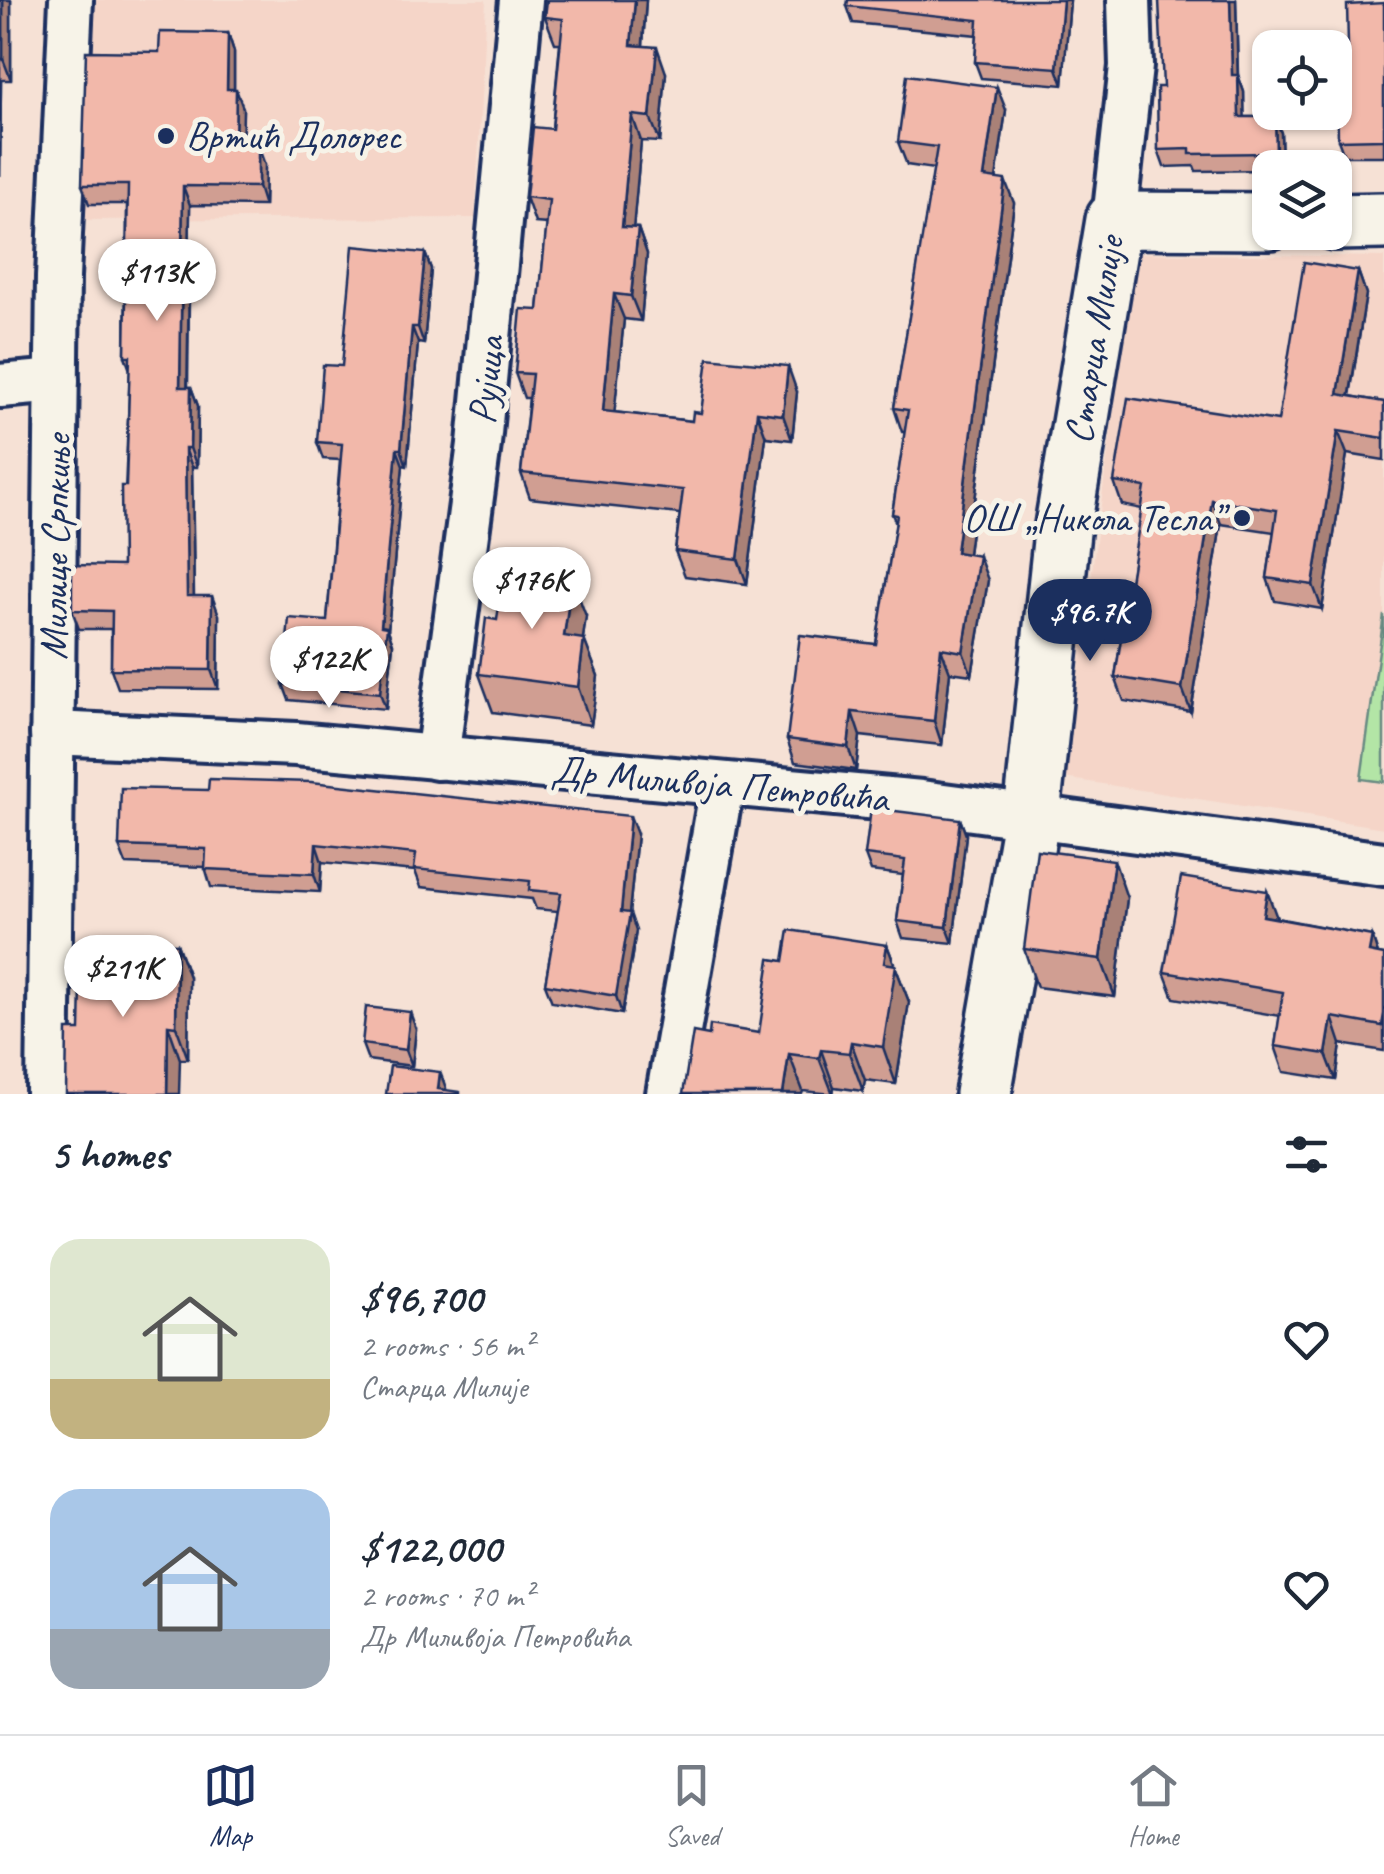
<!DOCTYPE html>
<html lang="en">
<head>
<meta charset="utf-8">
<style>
  :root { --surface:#fff; --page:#f2f2f3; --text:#1f2937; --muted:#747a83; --line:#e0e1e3; --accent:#1b2f5e }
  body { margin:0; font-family:Caveat,sans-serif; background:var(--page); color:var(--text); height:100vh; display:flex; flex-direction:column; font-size:38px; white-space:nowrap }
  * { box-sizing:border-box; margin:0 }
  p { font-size:32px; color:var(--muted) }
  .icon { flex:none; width:55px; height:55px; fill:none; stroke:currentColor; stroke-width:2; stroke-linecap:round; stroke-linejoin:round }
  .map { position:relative; height:1094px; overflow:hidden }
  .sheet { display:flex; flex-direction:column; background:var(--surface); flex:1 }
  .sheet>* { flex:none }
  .fabs { position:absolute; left:1252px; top:30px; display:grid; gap:20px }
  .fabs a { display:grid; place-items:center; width:100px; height:100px; border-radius:20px; background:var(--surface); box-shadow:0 2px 8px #0004; font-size:50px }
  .price { position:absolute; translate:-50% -85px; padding:0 22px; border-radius:35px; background:#fff; color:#222; font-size:32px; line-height:65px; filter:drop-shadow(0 2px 5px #0008) }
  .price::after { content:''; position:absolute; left:50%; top:60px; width:30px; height:22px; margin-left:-15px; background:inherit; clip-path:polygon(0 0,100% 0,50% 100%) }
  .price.active { background:var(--accent); color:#fff }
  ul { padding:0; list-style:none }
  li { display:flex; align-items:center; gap:30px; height:250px; padding:0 50px }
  li span { display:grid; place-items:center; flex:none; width:280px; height:200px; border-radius:30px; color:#555 }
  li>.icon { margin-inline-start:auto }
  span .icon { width:120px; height:120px; fill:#fffc; stroke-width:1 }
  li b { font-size:42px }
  h2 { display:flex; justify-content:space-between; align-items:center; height:120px; padding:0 50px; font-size:42px }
  .tab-bar { display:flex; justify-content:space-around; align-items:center; height:140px; border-top:2px solid var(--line); background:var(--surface); font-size:28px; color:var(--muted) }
  .tab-bar a { display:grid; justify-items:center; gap:5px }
  .tab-bar .active { color:var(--accent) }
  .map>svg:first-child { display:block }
  .built { fill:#f5d5c8 }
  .green { fill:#b3e5a6; stroke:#678a82; stroke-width:2.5 }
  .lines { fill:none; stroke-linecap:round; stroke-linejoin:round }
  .minor-casing { stroke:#1b2f5e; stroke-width:50 }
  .tertiary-casing { stroke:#1b2f5e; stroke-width:62 }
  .minor { stroke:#f7f3e8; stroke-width:42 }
  .tertiary { stroke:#f7f3e8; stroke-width:55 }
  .wall { fill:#d09e92; stroke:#1b2f5e; stroke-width:2.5 }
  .shaded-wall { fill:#a98177; stroke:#1b2f5e; stroke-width:2.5 }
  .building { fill:#f2b8aa; stroke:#1b2f5e; stroke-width:2.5 }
  .poi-dot { fill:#1b2f5e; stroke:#f7f3e8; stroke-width:4 }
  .labels { text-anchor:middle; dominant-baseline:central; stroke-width:10; stroke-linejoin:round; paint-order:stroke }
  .poi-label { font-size:40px; fill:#1b2f5e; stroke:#f7f3e8; text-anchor:start }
  .street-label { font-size:40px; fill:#1b2f5e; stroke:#f7f3e8 }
</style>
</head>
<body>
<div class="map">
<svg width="1384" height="1094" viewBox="0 0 1384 1094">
  <rect width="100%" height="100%" fill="#f6e1d5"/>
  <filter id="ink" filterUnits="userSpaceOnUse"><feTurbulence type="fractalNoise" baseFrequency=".01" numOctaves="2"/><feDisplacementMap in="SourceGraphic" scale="20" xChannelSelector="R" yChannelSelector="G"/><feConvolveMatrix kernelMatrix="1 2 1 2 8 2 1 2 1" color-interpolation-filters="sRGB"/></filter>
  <g filter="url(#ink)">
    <g class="built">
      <path d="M71 0H486L475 218 61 220Z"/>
      <path d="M1135 253 1384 257V828L1064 778Z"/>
    </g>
    <path class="green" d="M1384 615V782L1361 779Z"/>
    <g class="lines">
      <defs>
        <g id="minor">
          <path d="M1114 220 1131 66 1129 0"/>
          <path d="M0 386 57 381"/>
          <path d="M52 733 296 744 921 802 1384 864"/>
          <path d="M437 758 479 444 521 0"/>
          <path d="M48 1094 58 277 71 0"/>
          <path d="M668 1094 722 786"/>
        </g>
        <g id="tertiary">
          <path d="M1335 222 1384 221"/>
          <path d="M983 1094 1032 814 1062 532 1114 220 1270 221"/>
        </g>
      </defs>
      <use href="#minor" class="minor-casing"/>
      <use href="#tertiary" class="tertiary-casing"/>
      <use href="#minor" class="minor"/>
      <use href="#tertiary" class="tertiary"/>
    </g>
    <g class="wall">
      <path d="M0 0H11V80H1L0 176Z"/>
      <path d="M646 0 643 46 666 73 660 142 641 141 633 228H638L647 254 641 321 624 319 614 412 692 421 701 413 797 392 792 440 766 437 747 584 685 576 675 551 680 514 530 498 521 473 529 398H524L515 373 538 310 547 224 535 223 526 197 552 129 560 43H555L545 17Z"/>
      <path d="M1070 0 1063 85 981 78 975 62 977 35 853 23 847 6Z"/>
      <path d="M1236 0 1238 75 1244 92V117H1275L1281 133 1282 168H1270V170L1196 171 1194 166 1164 167 1158 150 1163 87Z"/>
      <path d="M1384 3V156H1344L1338 140 1349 84Z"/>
      <path d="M228 33 234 52V89L243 108 242 146 265 165 264 206 190 205 188 387H191L198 406 197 467H192L194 596 219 615 218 689 118 688 111 669V629H79L72 610 122 566 130 370 125 356 127 204H89L82 185 159 52Z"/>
      <path d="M1006 110 996 179 1014 203 968 554 988 580 972 675 950 672 942 745 860 736 856 770 795 762 787 739 876 644 896 523 892 514 905 432H902L894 408 934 169 907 165 898 142Z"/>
      <path d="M425 253 431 269 424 344 418 343 407 466 403 465 388 630 393 644 386 709 289 700 283 684 327 621 340 460 323 459 317 442Z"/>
      <path d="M1358 271 1366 294 1350 396 1384 402V460L1347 454 1322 609 1275 601 1267 578 1274 532 1221 524 1191 712 1124 701 1115 677 1142 509 1122 505 1114 482 1278 421Z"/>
      <path d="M586 616 583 638 598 676 591 725 493 712 479 674 497 620Z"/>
      <path d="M960 819 966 835 953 943 903 938 897 921 903 875 871 871 865 855Z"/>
      <path d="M637 834 629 913 636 931 622 1014 552 1002 545 984 558 911 536 909 532 899 421 887 415 871 322 862 320 892 211 887 205 867 126 864 119 846Z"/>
      <path d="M1127 898 1115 997 1037 987 1024 949Z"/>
      <path d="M1277 918 1372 936 1378 954 1384 955V1051L1341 1044 1336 1080 1284 1072 1275 1046 1280 1016 1174 998 1164 972Z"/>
      <path d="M177 944 189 977 188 1059H180L80 1030Z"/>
      <path d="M887 945 909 1002 896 1084 865 1080 863 1091 834 1087 833 1094 803 1091 709 1035 759 1033 784 961Z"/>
      <path d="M416 1029 412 1066 368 1060 362 1044Z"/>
    </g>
    <g class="shaded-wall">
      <path d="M3 0H11V80L3 59Z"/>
      <path d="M635 0H646L641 70 631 45Z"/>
      <path d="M1063 0H1070L1063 85 1057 68Z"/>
      <path d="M1230 0H1236L1238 92 1232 75Z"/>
      <path d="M228 33 234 52V108L227 89Z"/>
      <path d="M657 47 666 73 660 142 650 117Z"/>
      <path d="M1238 75 1244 92 1245 134 1239 117Z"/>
      <path d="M0 77 1 80 0 176Z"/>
      <path d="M997 87 1006 110 993 200 984 177Z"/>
      <path d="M236 89 243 108 242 165 235 146Z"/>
      <path d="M632 115 641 141 631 252 622 227Z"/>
      <path d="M1275 117 1281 133 1282 168 1276 153Z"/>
      <path d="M258 146 265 165 264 206 258 187Z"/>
      <path d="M1005 180 1014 203 965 576 956 552Z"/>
      <path d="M183 186 190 205 187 406 180 387Z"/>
      <path d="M638 228 647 254 641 321 631 296Z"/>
      <path d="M425 253 431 269 424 344 418 327Z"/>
      <path d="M1358 271 1366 294 1346 418 1338 394Z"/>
      <path d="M614 294 624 319 612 436 603 411Z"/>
      <path d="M412 327 418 343 407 466 401 449Z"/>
      <path d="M788 366 797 392 792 440 783 415Z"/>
      <path d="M191 387 198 406 197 467 190 448Z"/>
      <path d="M757 412 766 437 747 584 738 559Z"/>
      <path d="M1338 431 1347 454 1322 609 1313 585Z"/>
      <path d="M185 448 192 467 194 615 187 596Z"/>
      <path d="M397 449 403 465 388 630 393 644 386 709 380 693 381 626Z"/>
      <path d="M1212 500 1221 524 1191 712 1182 688Z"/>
      <path d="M979 556 988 580 972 675 963 652Z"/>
      <path d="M572 579 586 616 578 674 564 636Z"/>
      <path d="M212 596 219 615 218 689 211 670Z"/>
      <path d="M584 639 598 676 591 725 578 687Z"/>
      <path d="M941 648 950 672 942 745 934 721Z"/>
      <path d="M852 712 860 736 856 770 848 747Z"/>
      <path d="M630 816 637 834 628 923 630 913 636 931 622 1014 616 996 621 912Z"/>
      <path d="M960 819 966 835 953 943 947 927Z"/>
      <path d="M316 844 322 862 320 892 314 874Z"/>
      <path d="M1114 860 1127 898 1115 997 1101 959Z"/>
      <path d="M1267 891 1277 918 1263 916Z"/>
      <path d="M1372 936 1381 963 1369 952Z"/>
      <path d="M177 944 189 977 188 1059 176 1026Z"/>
      <path d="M887 945 909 1002 896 1084 883 1047 884 963Z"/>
      <path d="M410 1012 416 1029 412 1066 406 1050Z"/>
      <path d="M1332 1017 1341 1044 1336 1080 1326 1054Z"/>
      <path d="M168 1025 180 1059 179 1094H167Z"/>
      <path d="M851 1042 865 1080 863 1091 849 1053Z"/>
      <path d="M821 1050 834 1087 833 1094 819 1058Z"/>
      <path d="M789 1054 803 1091 802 1094H783Z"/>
      <path d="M440 1072 446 1088V1094L438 1089Z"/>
    </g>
    <g class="building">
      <rect x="0" y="0" width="3" height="59"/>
      <path d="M547 0H635L631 45 657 47 650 117 632 115 622 227 638 228 631 296 614 294 603 411 692 421 693 412 701 413 708 358 788 366 783 415 757 412 738 559 675 551 683 490 521 473 532 374 515 373 521 309 538 310 549 200 526 197 533 127 552 129 563 19 545 17Z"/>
      <path d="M848 0H1063L1057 68 975 62 978 20 847 6Z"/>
      <path d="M1159 0H1230L1232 75H1238L1239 117H1275L1276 153 1190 154V149L1158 150 1157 87H1163Z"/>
      <path d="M1384 3V139L1338 140 1337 85 1349 84 1347 5Z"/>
      <path d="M160 32 228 33 227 89H236L235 146H258V187L183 186 180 387H191L190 448H185L187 596H212L211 670 111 669 112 611 72 610V565L122 566 121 486H126L130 356H125L128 185H82L86 51 159 52Z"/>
      <path d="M907 75 997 87 984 177 1005 180 956 552 979 556 963 652 941 648 934 721 852 712 848 747 787 739 800 635 876 644 897 515 892 514 908 410 894 408 937 147 898 142Z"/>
      <path d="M353 246 425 253 418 327H412L401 449H397L381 626 387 627 380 693 283 684 289 618 327 621 342 444 317 442 323 365 342 366Z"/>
      <path d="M1304 262 1358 271 1338 394 1384 402V438L1338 431 1313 585 1267 578 1277 510 1212 500 1182 688 1115 677 1145 487 1114 482 1128 398 1278 421Z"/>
      <path d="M504 570 572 579 564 636 584 639 578 687 479 674 486 618 497 620Z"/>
      <path d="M209 779 311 782 630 816 621 912 630 913 616 996 545 984 561 893 529 890 530 881 414 869 416 854 316 844 314 874 205 869 206 849 119 846 121 788 208 790Z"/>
      <path d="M871 808 960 819 947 927 897 921 905 860 865 855Z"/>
      <path d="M1037 850 1114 860 1101 959 1024 949Z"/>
      <path d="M1181 877 1267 891 1263 916 1372 936 1369 952 1384 955V1014L1382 1026 1332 1017 1326 1054 1275 1046 1283 992 1164 972Z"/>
      <path d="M789 930 887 945 884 963 896 965 883 1047 851 1042 849 1053 821 1050 819 1058 789 1054 783 1094H683L693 1032 709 1035 710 1025 759 1033 770 959 784 961Z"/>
      <path d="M82 942 177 944 176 1026 168 1025 167 1094H66L67 1030H80Z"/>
      <path d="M366 1007 410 1012 406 1050 362 1044Z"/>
      <path d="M390 1066 440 1072 438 1089 460 1092V1094H386Z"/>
    </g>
  </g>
  <g class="poi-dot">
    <circle cx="166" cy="136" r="10"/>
    <circle cx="1242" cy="518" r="10"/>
  </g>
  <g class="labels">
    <g class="poi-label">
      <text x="186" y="136">Вртић Долорес</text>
      <text x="1222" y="518" text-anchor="end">ОШ „Никола Тесла”</text>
    </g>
    <g class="street-label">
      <text transform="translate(1094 340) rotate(-81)">Старца Милије</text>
      <text transform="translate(486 380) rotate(-84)">Рујица</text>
      <text transform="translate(55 547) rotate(-89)">Милице Српкиње</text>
      <text transform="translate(720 784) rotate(5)">Др Миливоја Петровића</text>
    </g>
  </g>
</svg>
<div class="fabs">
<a><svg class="icon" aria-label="locate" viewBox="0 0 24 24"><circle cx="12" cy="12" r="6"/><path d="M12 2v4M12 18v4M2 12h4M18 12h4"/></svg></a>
<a><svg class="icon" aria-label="layers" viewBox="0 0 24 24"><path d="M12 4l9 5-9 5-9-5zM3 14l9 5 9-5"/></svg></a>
</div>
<b class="price" style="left:157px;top:324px">$113K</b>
<b class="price" style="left:532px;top:632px">$176K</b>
<b class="price active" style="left:1090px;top:664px">$96.7K</b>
<b class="price" style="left:329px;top:711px">$122K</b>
<b class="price" style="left:123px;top:1020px">$211K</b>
</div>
<section class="sheet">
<h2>5 homes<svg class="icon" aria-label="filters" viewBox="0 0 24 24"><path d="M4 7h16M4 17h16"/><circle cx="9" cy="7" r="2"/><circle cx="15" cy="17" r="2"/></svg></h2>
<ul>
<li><span style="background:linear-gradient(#dfe7d0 70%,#c2b280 0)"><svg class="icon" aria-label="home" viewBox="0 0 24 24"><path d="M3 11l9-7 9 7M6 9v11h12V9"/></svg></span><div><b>$96,700</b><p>2 rooms · 56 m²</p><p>Старца Милије</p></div><svg class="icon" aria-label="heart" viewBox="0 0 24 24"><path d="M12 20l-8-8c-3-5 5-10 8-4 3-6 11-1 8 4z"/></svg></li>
<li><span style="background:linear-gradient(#a9c7e8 70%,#9aa5b1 0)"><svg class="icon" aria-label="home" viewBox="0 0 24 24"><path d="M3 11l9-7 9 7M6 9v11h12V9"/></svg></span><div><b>$122,000</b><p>2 rooms · 70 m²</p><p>Др Миливоја Петровића</p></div><svg class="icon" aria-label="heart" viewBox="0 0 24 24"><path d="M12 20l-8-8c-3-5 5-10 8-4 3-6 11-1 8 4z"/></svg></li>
</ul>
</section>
<nav class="tab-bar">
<a class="active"><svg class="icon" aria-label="map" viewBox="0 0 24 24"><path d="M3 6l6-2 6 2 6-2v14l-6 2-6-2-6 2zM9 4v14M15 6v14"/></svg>Map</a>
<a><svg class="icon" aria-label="saved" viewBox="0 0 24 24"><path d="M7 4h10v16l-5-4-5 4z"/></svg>Saved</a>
<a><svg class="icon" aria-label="home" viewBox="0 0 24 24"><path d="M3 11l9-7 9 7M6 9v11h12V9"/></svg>Home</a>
</nav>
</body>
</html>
